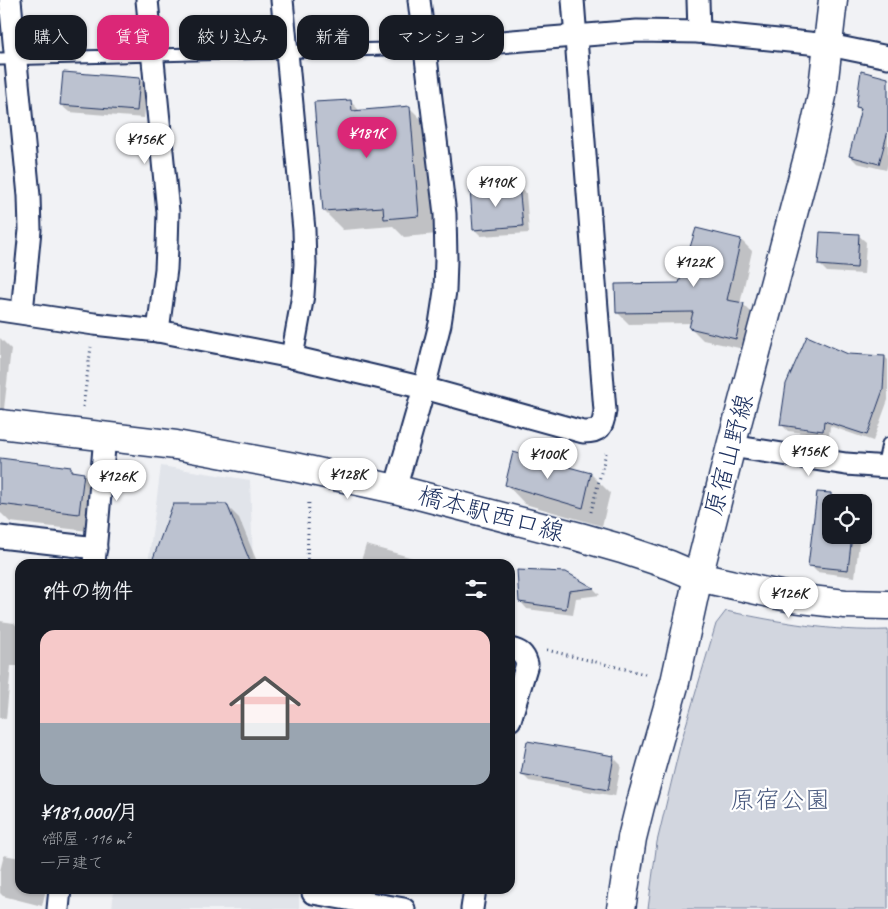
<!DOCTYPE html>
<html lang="ja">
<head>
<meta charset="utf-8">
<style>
  :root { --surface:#171b24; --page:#242831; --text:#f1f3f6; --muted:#9ea1a6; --accent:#db2777 }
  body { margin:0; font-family:Caveat,"Klee One",sans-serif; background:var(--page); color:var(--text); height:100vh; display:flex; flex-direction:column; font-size:19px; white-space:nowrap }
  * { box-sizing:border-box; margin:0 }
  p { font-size:16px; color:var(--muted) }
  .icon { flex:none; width:28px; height:28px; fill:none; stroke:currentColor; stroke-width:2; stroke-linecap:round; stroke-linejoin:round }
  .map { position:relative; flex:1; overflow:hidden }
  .side { position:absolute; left:15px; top:559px; width:500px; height:335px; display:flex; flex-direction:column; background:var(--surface); border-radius:15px; box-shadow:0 1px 4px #0004 }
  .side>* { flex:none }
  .hud { position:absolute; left:15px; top:15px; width:500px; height:45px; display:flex; gap:10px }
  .tools { position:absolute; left:822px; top:494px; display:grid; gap:10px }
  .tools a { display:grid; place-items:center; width:50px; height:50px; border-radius:10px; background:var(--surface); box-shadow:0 1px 4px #0004; font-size:25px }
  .price { position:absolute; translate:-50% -42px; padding:0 11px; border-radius:18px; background:#fff; color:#222; font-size:16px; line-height:32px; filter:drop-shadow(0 1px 2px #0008) }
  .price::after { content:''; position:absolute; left:50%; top:30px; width:15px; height:11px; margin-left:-8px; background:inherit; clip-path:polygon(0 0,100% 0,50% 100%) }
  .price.active { background:var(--accent); color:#fff }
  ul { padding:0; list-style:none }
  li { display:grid; align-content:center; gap:10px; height:265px; padding:0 25px }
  li span { display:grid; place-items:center; height:155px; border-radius:15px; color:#555 }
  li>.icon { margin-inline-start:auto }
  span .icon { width:90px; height:90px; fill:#fffc; stroke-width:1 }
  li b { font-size:21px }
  h2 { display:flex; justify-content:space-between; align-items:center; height:60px; padding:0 25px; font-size:21px }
  .tag { padding:0 18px; border-radius:15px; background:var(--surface); box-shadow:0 1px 4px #0004; font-size:18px; line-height:45px }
  .tag.active { background:var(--accent); color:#fff }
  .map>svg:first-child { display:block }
  .built { fill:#e1e4ea }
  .green { fill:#d2d6df; stroke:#76829e }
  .shadow { fill:#0003 }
  .building { fill:#bcc2d0; stroke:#1b2f5e }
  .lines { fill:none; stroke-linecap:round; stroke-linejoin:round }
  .service-casing { stroke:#1b2f5e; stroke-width:15 }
  .minor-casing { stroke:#1b2f5e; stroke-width:25 }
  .tertiary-casing { stroke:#1b2f5e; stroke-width:31 }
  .path { stroke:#1b2f5e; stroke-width:3; stroke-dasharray:1 4; stroke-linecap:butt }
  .service { stroke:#fff; stroke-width:11 }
  .minor { stroke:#fff; stroke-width:21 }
  .tertiary { stroke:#fff; stroke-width:28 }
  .labels { text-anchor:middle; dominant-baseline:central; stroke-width:4.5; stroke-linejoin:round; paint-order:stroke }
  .street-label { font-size:25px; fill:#1b2f5e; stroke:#fff }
  .park-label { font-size:25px; fill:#49597e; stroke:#fff }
</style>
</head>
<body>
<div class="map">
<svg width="888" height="909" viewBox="0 0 888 909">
  <rect width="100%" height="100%" fill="#f1f2f5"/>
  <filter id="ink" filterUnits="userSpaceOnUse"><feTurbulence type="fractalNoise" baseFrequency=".02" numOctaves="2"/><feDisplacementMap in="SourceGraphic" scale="10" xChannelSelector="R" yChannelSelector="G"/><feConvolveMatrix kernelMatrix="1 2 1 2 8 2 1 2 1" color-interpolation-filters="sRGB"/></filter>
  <g filter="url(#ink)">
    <g class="built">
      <path d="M161 466 250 480 253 564H148Z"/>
      <path d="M114 889H299V909H112Z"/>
    </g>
    <path class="green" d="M726 611C779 622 833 632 888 630V909H648L657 842 681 742 716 624Z"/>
    <g class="shadow">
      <path d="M139 79 147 87 144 118 69 112 61 105Z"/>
      <path d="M888 80V164L886 170 857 163 850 156 861 111 857 107Z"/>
      <path d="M350 101 361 112 409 107 428 126 437 234 404 237 393 226 343 230 324 211Z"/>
      <path d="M519 186 526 193 529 233 481 236 474 229Z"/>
      <path d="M858 235 866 242 864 274 827 272 820 265Z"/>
      <path d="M741 240 752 251 740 304 744 305 755 316 748 350 703 340 691 328 692 323 629 324 617 312 680 284Z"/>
      <path d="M0 338 11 349 3 417 0 416Z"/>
      <path d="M848 355 885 357 888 360V400L873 441 830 426 829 436 788 431 782 425Z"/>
      <path d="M514 453 591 474 610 493 602 526 525 504 507 485Z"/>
      <path d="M0 459 71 468 75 473 84 474 102 493 97 532 10 522 0 512Z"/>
      <path d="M226 505 239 518 258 564H154Z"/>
      <path d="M813 532 831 534V535L851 536 859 543 855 577 817 572 810 565Z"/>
      <path d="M366 545 435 564H360Z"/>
      <path d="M566 573 594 589 600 595 576 598 573 615 527 609 520 601Z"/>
      <path d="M0 621 14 623 20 629 18 666H11L6 719 0 718Z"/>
      <path d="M528 742 614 758 621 765 615 796 529 781 522 774Z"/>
      <path d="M4 855 20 858V889H46L42 906 3 896 0 893V871Z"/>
    </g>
    <g class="building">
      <path d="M861 71 888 78V131L879 164 849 156 861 108 856 107Z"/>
      <path d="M63 72 140 78 137 111 60 105Z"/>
      <path d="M351 100 352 111 410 106 419 216 384 219 383 207 323 211 314 102Z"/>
      <path d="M519 185 523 226 473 230 470 189Z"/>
      <path d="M696 228 741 239 727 300 744 303 736 339 689 328 693 312 616 313 615 284 679 283Z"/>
      <path d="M820 232 859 234 857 268 818 265Z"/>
      <path d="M807 336 848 354 885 356 883 390 867 435 824 421 823 431 780 425 786 384Z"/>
      <path d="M513 452 591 473 583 508 505 485Z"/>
      <path d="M0 458 71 467V471L84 473 79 514 0 504Z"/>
      <path d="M817 492 831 493V535H852L848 570 808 566Z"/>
      <path d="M173 504H227L251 564H151Z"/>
      <path d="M517 570 566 572 594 588 569 591 566 609 519 602Z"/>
      <path d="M527 741 614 756 608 790 521 774Z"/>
    </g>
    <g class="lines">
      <defs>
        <g id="service">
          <path d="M0 59 425 48"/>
          <path d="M883 467 888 444"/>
        </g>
        <g id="minor">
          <path d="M10 0 29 196 30 230 22 312"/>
          <path d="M147 0 168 212 167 247 166 269 158 331"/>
          <path d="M282 0 304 230 305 264 303 295 292 357"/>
          <path d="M698 0 699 32"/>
          <path d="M425 48 637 31 699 32 829 45 888 57"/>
          <path d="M0 310 94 324 158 331 292 357 424 388 583 432C600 432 603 427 605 411L573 0"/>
          <path d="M731 446 846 464 888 467"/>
          <path d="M395 489 424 388 440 324 445 291 446 259 445 214 419 0"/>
          <path d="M0 537 96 548"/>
          <path d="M94 564 105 436"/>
          <path d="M510 649C520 651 524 654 527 664L510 720"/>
          <path d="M313 893 404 909"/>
          <path d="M58 909 60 889"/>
          <path d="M472 909 475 889"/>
        </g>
        <g id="tertiary">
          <path d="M0 424 176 445 294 467 395 489 580 537 622 549 670 565 698 577 793 598 845 604 888 605"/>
          <path d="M621 909 632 838 640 806 675 682 698 577 731 446 810 150 822 96 833 0"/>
        </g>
      </defs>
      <use href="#service" class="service-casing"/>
      <use href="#minor" class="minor-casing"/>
      <use href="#tertiary" class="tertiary-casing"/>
      <g class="path">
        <path d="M83 407 91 347"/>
        <path d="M591 512 606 453"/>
        <path d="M307 564 309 499"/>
        <path d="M547 650 649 675"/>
      </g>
      <use href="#service" class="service"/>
      <use href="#minor" class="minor"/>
      <use href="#tertiary" class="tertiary"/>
    </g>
  </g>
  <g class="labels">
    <g class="street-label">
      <text transform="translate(729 455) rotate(-75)">原宿山野線</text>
      <text transform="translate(491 514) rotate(15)">橋本駅西口線</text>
    </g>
    <g class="park-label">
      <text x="780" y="800">原宿公園</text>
    </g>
  </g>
</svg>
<div class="tools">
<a><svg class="icon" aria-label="locate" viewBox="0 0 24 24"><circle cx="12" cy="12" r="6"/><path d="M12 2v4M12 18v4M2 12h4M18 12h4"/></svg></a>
</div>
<b class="price active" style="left:367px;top:159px">¥181K</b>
<b class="price" style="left:145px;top:165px">¥156K</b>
<b class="price" style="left:496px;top:208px">¥190K</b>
<b class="price" style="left:694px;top:288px">¥122K</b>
<b class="price" style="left:809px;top:477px">¥156K</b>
<b class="price" style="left:548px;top:480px">¥100K</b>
<b class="price" style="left:348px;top:500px">¥128K</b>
<b class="price" style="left:117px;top:502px">¥126K</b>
<b class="price" style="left:789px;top:619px">¥126K</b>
<div class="hud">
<a class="tag">購入</a>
<a class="tag active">賃貸</a>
<a class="tag">絞り込み</a>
<a class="tag">新着</a>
<a class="tag">マンション</a>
</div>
<section class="side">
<h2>9件の物件<svg class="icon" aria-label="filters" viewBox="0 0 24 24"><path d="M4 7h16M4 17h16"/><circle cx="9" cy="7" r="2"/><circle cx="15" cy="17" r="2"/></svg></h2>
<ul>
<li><span style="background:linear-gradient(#f6c9c9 60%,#9aa5b1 0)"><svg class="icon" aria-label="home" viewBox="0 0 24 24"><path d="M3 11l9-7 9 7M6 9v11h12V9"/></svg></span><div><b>¥181,000/月</b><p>4部屋 · 116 m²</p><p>一戸建て</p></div></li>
</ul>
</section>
</div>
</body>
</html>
